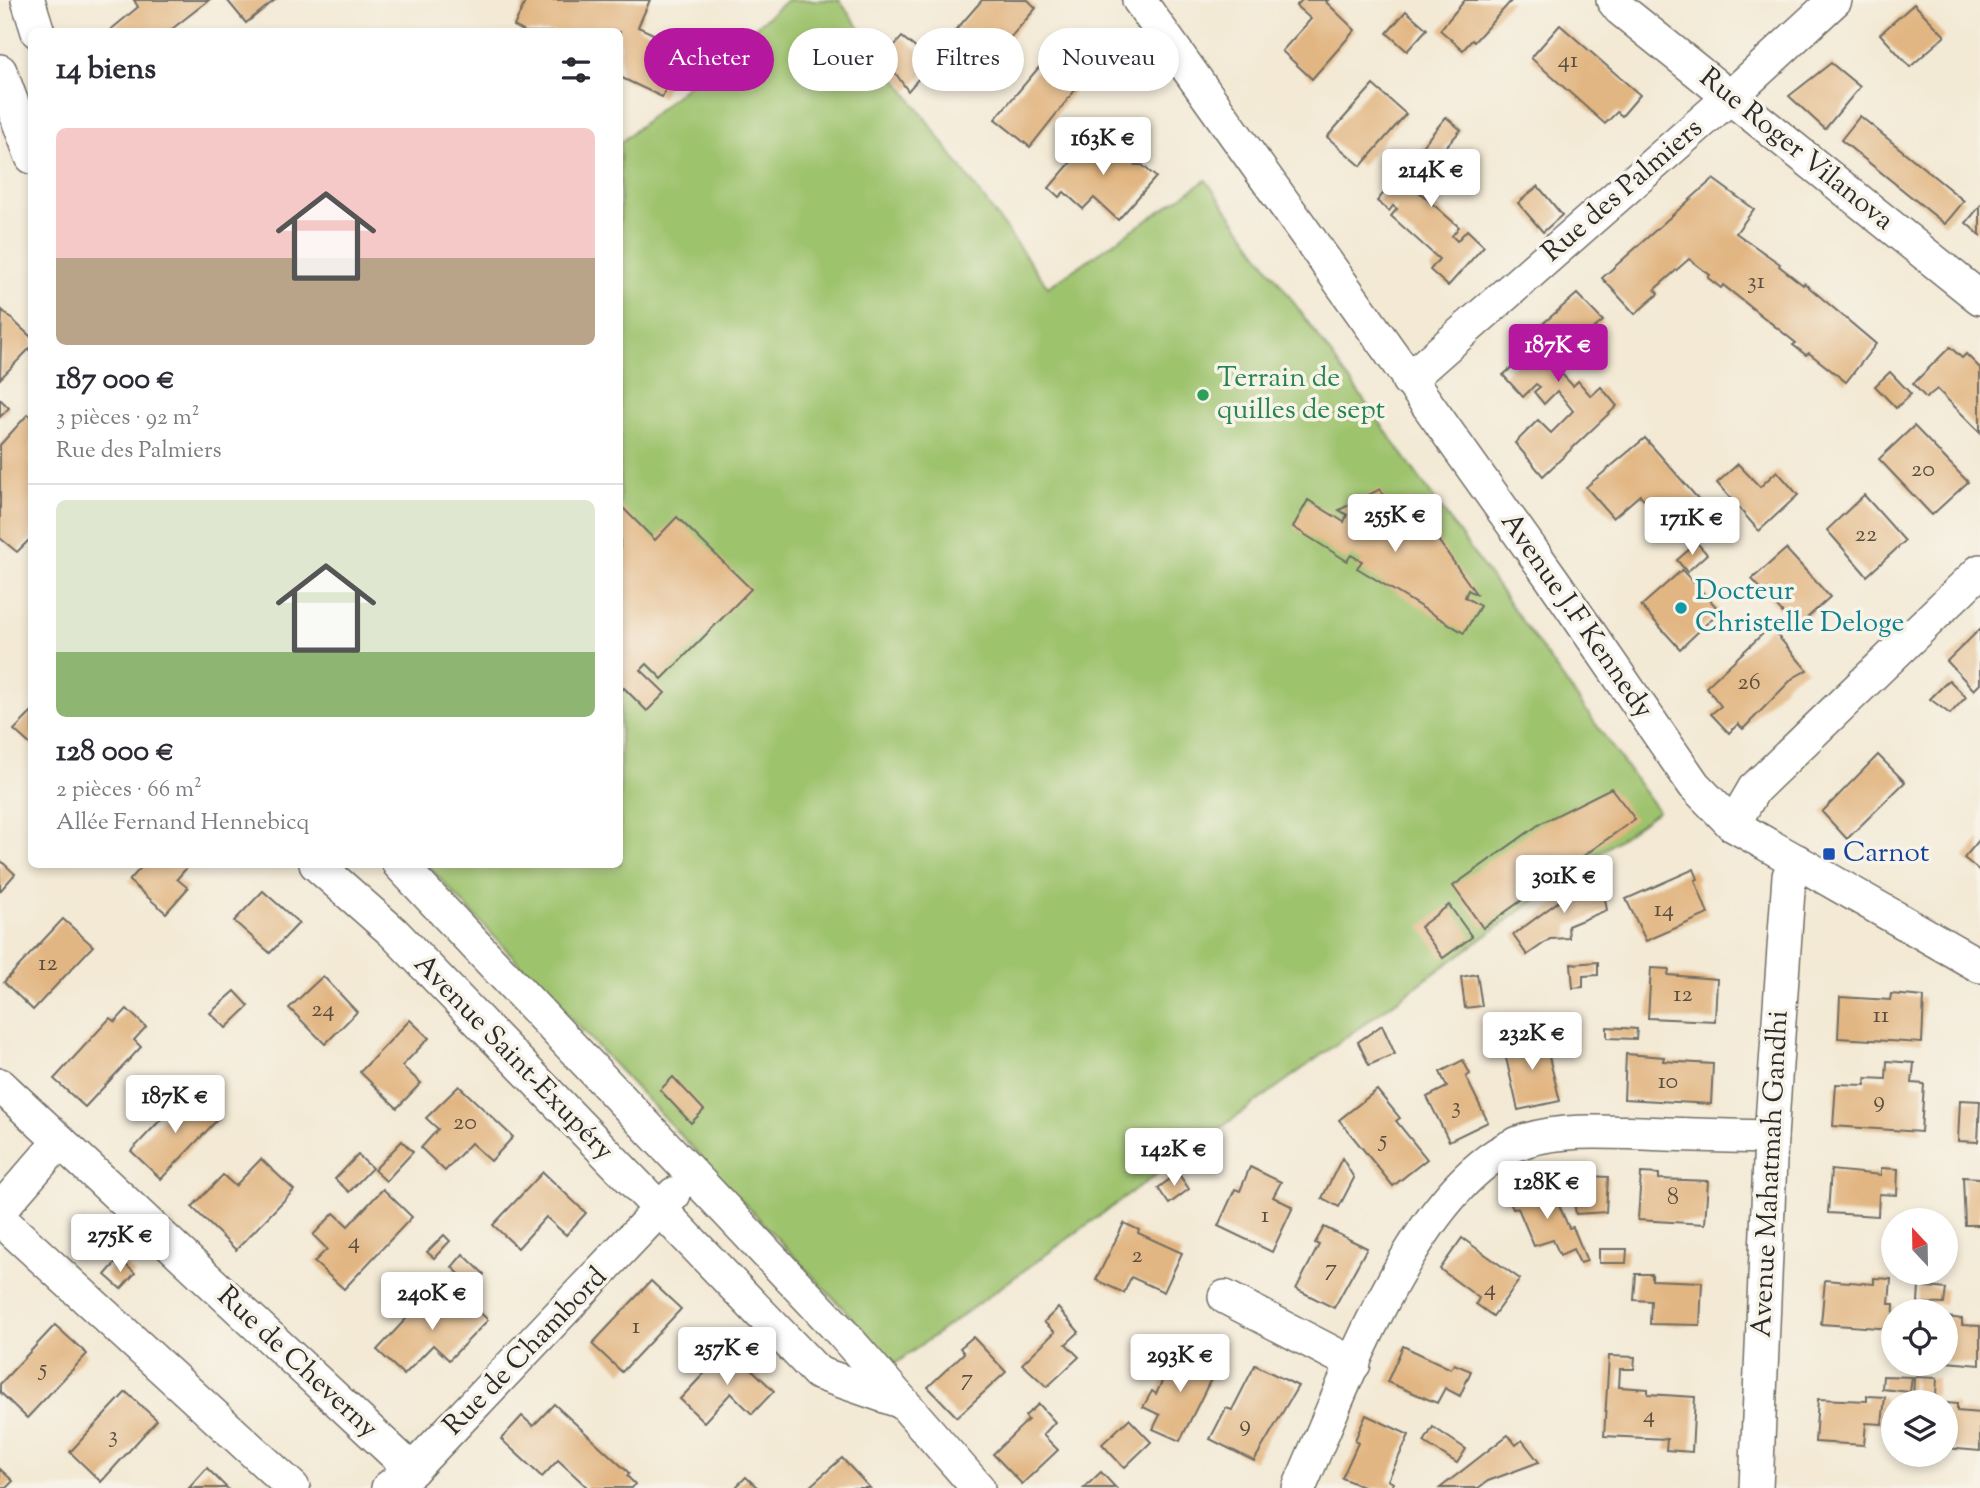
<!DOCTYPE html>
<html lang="fr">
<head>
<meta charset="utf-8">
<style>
  :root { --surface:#fff; --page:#f7f7f7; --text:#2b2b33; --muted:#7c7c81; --line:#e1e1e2; --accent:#b5179e }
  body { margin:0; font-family:"Sorts Mill Goudy",serif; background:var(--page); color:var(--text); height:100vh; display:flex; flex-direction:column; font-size:26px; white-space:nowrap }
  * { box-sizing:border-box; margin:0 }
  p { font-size:23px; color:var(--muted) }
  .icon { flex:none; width:38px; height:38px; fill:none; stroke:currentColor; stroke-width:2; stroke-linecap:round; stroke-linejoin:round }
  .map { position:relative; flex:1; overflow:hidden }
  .panel { position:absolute; left:28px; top:28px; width:595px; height:840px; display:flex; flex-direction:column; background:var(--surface); border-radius:10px; box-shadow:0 4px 10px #0003 }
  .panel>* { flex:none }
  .hud { position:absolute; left:644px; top:28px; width:665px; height:63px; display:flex; gap:14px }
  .needle { width:46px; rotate:338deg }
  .controls { position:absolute; left:1881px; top:1208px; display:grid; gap:14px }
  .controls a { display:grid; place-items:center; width:77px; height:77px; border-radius:50%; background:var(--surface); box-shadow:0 4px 10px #0003; font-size:35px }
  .price { position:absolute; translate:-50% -60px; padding:0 16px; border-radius:7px; background:#fff; color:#222; font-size:23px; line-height:46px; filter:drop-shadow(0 2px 4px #0008) }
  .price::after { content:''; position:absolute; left:50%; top:42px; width:21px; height:16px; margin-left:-10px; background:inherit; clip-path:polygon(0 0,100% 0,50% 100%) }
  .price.on { background:var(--accent); color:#fff }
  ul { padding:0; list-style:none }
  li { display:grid; align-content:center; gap:14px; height:371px; padding:0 28px }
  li+li { border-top:2px solid var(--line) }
  li span { display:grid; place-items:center; height:217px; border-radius:10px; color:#555 }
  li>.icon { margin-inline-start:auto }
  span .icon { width:126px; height:126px; fill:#fffc; stroke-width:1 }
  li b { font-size:30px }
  h2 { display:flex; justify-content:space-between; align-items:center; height:84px; padding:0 28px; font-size:30px }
  .chip { padding:0 24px; border-radius:32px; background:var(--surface); box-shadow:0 4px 10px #0003; font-size:24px; line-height:63px }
  .chip.on { background:var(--accent); color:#fff }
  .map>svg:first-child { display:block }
  .green { fill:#9ec36d; stroke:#64774c; stroke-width:2 }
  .building { fill:#e2b682 }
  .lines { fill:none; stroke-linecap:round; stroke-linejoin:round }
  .street-casing { stroke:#716e66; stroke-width:36 }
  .street { stroke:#fff; stroke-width:33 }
  .leisure-dot { fill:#2e9e5b; stroke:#f7f3e8; stroke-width:2.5 }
  .culture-dot { fill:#0f9aa8; stroke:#f7f3e8; stroke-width:2.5 }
  .transit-dot { fill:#1a4fb4; stroke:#f7f3e8; stroke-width:2.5 }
  .labels { text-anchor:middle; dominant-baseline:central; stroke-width:7; stroke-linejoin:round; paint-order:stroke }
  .number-label { font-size:24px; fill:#594e41 }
  .street-label { font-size:28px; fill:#2b2b2b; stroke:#f7f3e8 }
  .leisure-label { font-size:28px; fill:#27864d; stroke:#f7f3e8; text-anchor:start }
  .culture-label { font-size:28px; fill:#0d838f; stroke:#f7f3e8; text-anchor:start }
  .transit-label { font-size:28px; fill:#164399; stroke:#f7f3e8; text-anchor:start }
</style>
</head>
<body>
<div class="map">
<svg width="1980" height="1488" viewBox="0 0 1980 1488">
  <rect width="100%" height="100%" fill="#f7f3e8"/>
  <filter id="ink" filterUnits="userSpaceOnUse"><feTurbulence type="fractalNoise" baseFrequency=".0143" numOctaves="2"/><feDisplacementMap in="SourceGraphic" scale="14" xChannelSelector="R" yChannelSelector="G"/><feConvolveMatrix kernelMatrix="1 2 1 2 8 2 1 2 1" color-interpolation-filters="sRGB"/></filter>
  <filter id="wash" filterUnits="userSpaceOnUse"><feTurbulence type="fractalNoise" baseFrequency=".00686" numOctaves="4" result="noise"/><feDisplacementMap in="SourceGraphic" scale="28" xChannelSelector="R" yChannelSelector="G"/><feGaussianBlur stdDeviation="1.57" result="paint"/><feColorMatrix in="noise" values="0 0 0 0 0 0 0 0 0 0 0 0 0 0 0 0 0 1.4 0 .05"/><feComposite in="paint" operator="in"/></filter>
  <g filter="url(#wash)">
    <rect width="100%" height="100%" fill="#f3e9d4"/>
    <path class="green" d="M787 0H839L1048 287 1206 180 1658 811 895 1364 427 865 620 864V143Z"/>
    <g id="blocks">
      <g class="building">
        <path d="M134 0H209L168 32H108L138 7Z"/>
        <path d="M227 0H275L246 23Z"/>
        <path d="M526 0H650L638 27 684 48 662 97 620 77V32H525L514 26Z"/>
        <path d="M982 0H1028L1036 8 991 60 956 30Z"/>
        <path d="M1302 0H1328L1326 2 1355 30 1312 79 1282 51 1311 19 1296 6Z"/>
        <path d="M1465 0H1512L1474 42 1472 40 1463 50 1440 30Z"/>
        <path d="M1914 4 1945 36 1910 67 1880 34Z"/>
        <path d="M1406 11 1427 29 1407 51 1387 33Z"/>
        <path d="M1560 25 1640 95 1622 116 1617 112 1605 124 1531 58Z"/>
        <path d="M902 37 933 62 908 91 884 57Z"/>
        <path d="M1046 59 1079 85 1030 147 995 119Z"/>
        <path d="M1831 63 1860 87 1825 129 1789 96Z"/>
        <path d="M1373 85 1406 114 1361 166 1327 137Z"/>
        <path d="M1860 116 1964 201 1945 224 1841 140Z"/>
        <path d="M1446 117 1461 130 1443 150 1448 154 1422 182 1418 178 1411 185 1459 227 1452 236 1457 241 1467 230 1484 246 1448 286 1430 270 1439 259 1391 216 1397 209 1393 206 1389 211 1377 201Z"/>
        <path d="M1100 128 1115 141 1113 148 1135 165H1142L1156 177 1118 220 1094 198 1083 209 1064 192 1059 197 1049 188Z"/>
        <path d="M1713 179 1754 209 1736 233 1780 264 1779 266 1803 285 1804 283 1876 344 1846 382 1809 353 1806 355 1793 345 1796 343 1723 285 1721 288 1708 278 1710 275 1689 259 1655 289 1658 294 1635 314 1602 278Z"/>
        <path d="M1538 186 1562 215 1543 232 1518 203Z"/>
        <path d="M1980 206V235L1966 223Z"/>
        <path d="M1577 294 1603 321 1587 334 1590 339 1562 364 1564 366 1559 371 1573 386 1578 381 1591 396 1601 387 1617 406 1543 476 1515 443 1538 420 1551 433 1573 411 1557 391 1544 404 1534 392 1540 387 1536 384 1523 397 1503 375 1525 356 1516 347Z"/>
        <path d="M2 310 32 338V346L0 379Z"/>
        <path d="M1950 347 1962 358 1966 354 1980 368V432L1937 389 1926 398 1913 384Z"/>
        <path d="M1890 372 1911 394 1896 408 1875 386Z"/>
        <path d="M0 399 9 408 0 417Z"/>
        <path d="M28 414 32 417V537L17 552 0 538V445Z"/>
        <path d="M1914 426 1968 482 1932 515 1879 459Z"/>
        <path d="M1645 438 1706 508 1676 534 1640 495 1613 518 1586 487Z"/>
        <path d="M1738 464 1760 487 1777 471 1798 495 1759 531 1717 483Z"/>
        <path d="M1380 489 1392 511 1409 499 1477 595 1468 590 1465 597 1480 606 1464 633 1357 568 1362 561 1351 555 1347 561 1293 527 1308 500 1344 522 1347 515 1339 510Z"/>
        <path d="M1864 495 1905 541 1867 576 1827 530Z"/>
        <path d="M620 505 655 540 677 517 751 589 662 679 647 664 641 670 665 693 647 711 624 688 620 692Z"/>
        <path d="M1697 543 1707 554 1687 572 1677 560Z"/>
        <path d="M1786 549 1830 597 1796 628 1752 579Z"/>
        <path d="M1682 570 1720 611 1680 649 1641 606Z"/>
        <path d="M1770 627 1807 670 1793 678 1743 729 1738 724 1729 733 1711 714 1721 706 1706 687Z"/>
        <path d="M1980 629V684L1974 690 1947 661Z"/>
        <path d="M1949 680 1966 697 1950 714 1930 699Z"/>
        <path d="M32 712V746L14 730Z"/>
        <path d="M1878 755 1905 782 1847 839 1822 812Z"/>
        <path d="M1611 788 1635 819 1483 928 1453 886 1541 823Z"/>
        <path d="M1980 839V871L1964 858Z"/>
        <path d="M0 860 15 874 0 891Z"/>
        <path d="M144 864H190L177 879 188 888 166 913 129 881Z"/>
        <path d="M1694 869 1698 879 1695 880 1708 914 1646 941 1626 899Z"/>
        <path d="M1600 871 1607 910 1568 926 1569 938 1550 939 1527 955 1513 935Z"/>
        <path d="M263 891 299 923 270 953 234 921Z"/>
        <path d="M1449 905 1472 937 1443 958 1420 927Z"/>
        <path d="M63 919 93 946 33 1010 4 982Z"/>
        <path d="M1598 962V975L1583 976V987L1573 988 1571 964Z"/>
        <path d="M1651 968 1669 969 1668 975 1717 979 1715 1021 1648 1018Z"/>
        <path d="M1477 974 1482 1006 1465 1008 1461 977Z"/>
        <path d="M323 976 357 1012 325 1044 289 1008Z"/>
        <path d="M235 991 249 1006 226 1028 210 1013Z"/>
        <path d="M1891 994 1924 997 1922 1043 1838 1038 1840 997 1890 1000Z"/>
        <path d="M127 1009 146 1027 134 1040 141 1047 85 1107 54 1079 110 1018 115 1022Z"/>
        <path d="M410 1020 429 1038 402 1066 421 1083 397 1108 360 1072Z"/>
        <path d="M1382 1025 1395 1054 1369 1065 1358 1042Z"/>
        <path d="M1607 1027 1637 1029 1636 1039 1607 1038Z"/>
        <path d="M1549 1035 1554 1051 1548 1053 1560 1101 1518 1110 1503 1045Z"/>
        <path d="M1626 1054 1664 1057 1663 1061 1713 1064 1711 1104 1624 1099Z"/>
        <path d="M1463 1060 1470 1074 1466 1077 1488 1122 1449 1141 1427 1097 1447 1087 1440 1072Z"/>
        <path d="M1887 1061 1914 1063 1912 1083 1924 1084 1921 1132 1833 1126 1836 1084 1865 1085 1866 1078 1886 1079Z"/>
        <path d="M673 1077 704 1110 691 1123 660 1090Z"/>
        <path d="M459 1086 513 1137 491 1161 471 1143 445 1171 421 1148 438 1129 426 1118Z"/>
        <path d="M1377 1090 1400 1118 1396 1121 1427 1159 1393 1186 1339 1120Z"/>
        <path d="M188 1091 219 1118 161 1179 131 1151Z"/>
        <path d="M1960 1100 1980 1101 1978 1142 1958 1141Z"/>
        <path d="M402 1141 413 1152 386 1181 374 1170Z"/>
        <path d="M358 1155 372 1168 349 1192 335 1179Z"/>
        <path d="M1342 1158 1354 1178 1339 1207 1322 1198Z"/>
        <path d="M261 1159 294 1190 236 1250 192 1207 223 1175 235 1186Z"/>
        <path d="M1250 1167 1281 1182 1273 1197 1293 1207 1272 1252 1218 1226 1235 1189 1240 1191Z"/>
        <path d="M1881 1168 1898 1169 1897 1195 1879 1194 1878 1216 1828 1213 1831 1170 1881 1175Z"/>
        <path d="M543 1172 586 1213 566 1235 546 1217 518 1248 493 1225Z"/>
        <path d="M1178 1173 1189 1189 1169 1204 1158 1188Z"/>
        <path d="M1641 1173 1659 1174V1179L1708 1181 1705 1224 1638 1220Z"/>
        <path d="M1587 1176 1608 1177 1606 1212 1576 1214 1571 1184 1587 1182Z"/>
        <path d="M1963 1177 1980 1178V1225H1965Z"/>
        <path d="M1550 1185 1569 1228 1573 1227 1587 1261 1580 1263 1573 1249 1560 1255 1553 1240 1534 1246 1518 1208 1513 1209 1508 1198Z"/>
        <path d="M383 1189 412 1217 344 1289 314 1262 327 1249 313 1235 334 1213 348 1226Z"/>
        <path d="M1124 1223 1139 1230 1138 1233 1182 1253 1164 1292 1131 1277 1124 1293 1096 1280Z"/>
        <path d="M1324 1227 1367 1248 1334 1308 1296 1289 1319 1245 1315 1243Z"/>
        <path d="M444 1235 450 1241 434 1258 427 1252Z"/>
        <path d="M1462 1238 1520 1279 1493 1316 1476 1304 1479 1298 1440 1269Z"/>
        <path d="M1599 1249H1627L1626 1263H1599Z"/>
        <path d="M463 1254 484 1274 473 1287 452 1267Z"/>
        <path d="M119 1259 135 1273 121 1289 105 1275Z"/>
        <path d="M1636 1274H1652V1280L1702 1282 1700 1325 1650 1324 1651 1301 1634 1300Z"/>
        <path d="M1874 1278 1891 1279 1889 1304H1894L1893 1329 1821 1324 1825 1280 1874 1284Z"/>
        <path d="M651 1281 681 1309 622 1372 592 1344Z"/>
        <path d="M1919 1286 1946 1289 1944 1304 1918 1303Z"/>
        <path d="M433 1290 456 1311 467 1300 488 1320 449 1360 433 1345 404 1375 377 1350Z"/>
        <path d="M1058 1308 1079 1332 1066 1344 1079 1357 1047 1387 1022 1364 1055 1332 1044 1322Z"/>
        <path d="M1946 1317 1962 1319V1325L1980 1326V1365L1946 1362Z"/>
        <path d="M55 1325 87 1354 27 1418 0 1392V1384Z"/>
        <path d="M973 1337 1006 1372 957 1417 928 1387 964 1353 960 1348Z"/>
        <path d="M1403 1346 1451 1369 1454 1364 1471 1371 1460 1396 1445 1388 1437 1403 1387 1382Z"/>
        <path d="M729 1347 774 1391 752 1414 731 1393 704 1422 680 1399Z"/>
        <path d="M1178 1349 1217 1367 1180 1441 1153 1429 1160 1415 1143 1407 1152 1391 1156 1394Z"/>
        <path d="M1609 1356 1635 1357 1634 1369H1620L1619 1387 1648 1389V1394L1695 1397 1692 1452 1666 1450 1667 1439 1604 1436Z"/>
        <path d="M1255 1365 1298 1386 1254 1461 1210 1439 1226 1408 1232 1410Z"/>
        <path d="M1883 1376 1912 1377 1910 1392 1882 1389Z"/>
        <path d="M1914 1377 1937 1378 1936 1395H1926L1925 1402H1913Z"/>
        <path d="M126 1392 157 1420 101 1482 70 1452Z"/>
        <path d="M1867 1396 1885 1397 1882 1424 1866 1423 1864 1445 1815 1442 1818 1399 1867 1401Z"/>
        <path d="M1946 1403 1957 1404V1411L1980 1413V1451L1946 1448Z"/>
        <path d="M554 1404 629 1473 627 1476 635 1484 632 1488H588L558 1460 542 1477 501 1439 522 1416 533 1426Z"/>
        <path d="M1039 1404 1055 1422 1043 1435 1058 1450 1022 1484 993 1454 1028 1420 1025 1416Z"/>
        <path d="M1366 1415 1409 1435 1388 1480 1393 1483 1391 1488H1365L1342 1478 1358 1443 1355 1440Z"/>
        <path d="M1129 1419 1151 1442 1124 1468 1102 1444Z"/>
        <path d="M1433 1427 1466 1449 1457 1463 1424 1442Z"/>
        <path d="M1508 1435 1516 1445 1522 1440 1539 1462 1488 1481 1478 1488H1440Z"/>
        <path d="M842 1458 870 1488H808Z"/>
        <path d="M207 1468 227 1488H189Z"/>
        <path d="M0 1469 13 1481 6 1488H0Z"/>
        <path d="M1101 1472 1116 1488H1084Z"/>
        <path d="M746 1477 758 1488H735Z"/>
      </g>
    </g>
  </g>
  <g filter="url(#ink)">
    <use href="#blocks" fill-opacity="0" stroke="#716e66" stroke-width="2"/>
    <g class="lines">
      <defs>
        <g id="street">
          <path d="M28 0 38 32"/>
          <path d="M1139 0 1557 586 1694 785 1733 825 1980 966"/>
          <path d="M1613 0 1620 9 1980 298"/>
          <path d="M0 71 32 157"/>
          <path d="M1408 380 1730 97 1835 0"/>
          <path d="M1733 825 1754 789 1980 571"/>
          <path d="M316 864 393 932 818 1373 899 1401"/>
          <path d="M399 864 842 1333 978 1488"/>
          <path d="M0 1085 412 1470"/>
          <path d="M0 1210 60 1141"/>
          <path d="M0 1219 293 1488"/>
          <path d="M1225 1297 1354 1364"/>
          <path d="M388 1488 412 1470 674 1194"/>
          <path d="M1299 1488C1343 1390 1418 1174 1527 1140 1564 1129 1606 1132 1643 1133 1686 1135 1729 1136 1771 1137"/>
          <path d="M1756 1488 1771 1137 1789 876 1797 861"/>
        </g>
      </defs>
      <use href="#street" class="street-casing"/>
      <use href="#street" class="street"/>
    </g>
  </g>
  <circle class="leisure-dot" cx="1203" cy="395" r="7"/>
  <circle class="culture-dot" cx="1681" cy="608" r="7"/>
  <rect class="transit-dot" x="1822" y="847" width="14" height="14" rx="3.5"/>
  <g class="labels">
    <g class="number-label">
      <text x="1568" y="61">41</text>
      <text x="1756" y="282">31</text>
      <text x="1923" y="470">20</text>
      <text x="1866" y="535">22</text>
      <text x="1749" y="683">26</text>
      <text x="1664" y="910">14</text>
      <text x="48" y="964">12</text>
      <text x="1683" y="995">12</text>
      <text x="323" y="1010">24</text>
      <text x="1881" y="1016">11</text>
      <text x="1668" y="1082">10</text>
      <text x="1879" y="1101">9</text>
      <text x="1456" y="1107">3</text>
      <text x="465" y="1123">20</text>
      <text x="1383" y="1140">5</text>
      <text x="1673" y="1198">8</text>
      <text x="1265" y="1216">1</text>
      <text x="354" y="1242">4</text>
      <text x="1137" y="1256">2</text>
      <text x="1331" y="1269">7</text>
      <text x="1490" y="1289">4</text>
      <text x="636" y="1327">1</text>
      <text x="43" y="1369">5</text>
      <text x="967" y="1379">7</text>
      <text x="1649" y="1416">4</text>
      <text x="1245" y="1425">9</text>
      <text x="113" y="1436">3</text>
    </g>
    <g class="street-label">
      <text transform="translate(1796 150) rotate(39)">Rue Roger Vilanova</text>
      <text transform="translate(1623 191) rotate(-41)">Rue des Palmiers</text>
      <text transform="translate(1576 616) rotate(55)">Avenue J.F Kennedy</text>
      <text transform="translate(513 1058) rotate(46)">Avenue Saint-Exupéry</text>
      <text transform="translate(1771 1174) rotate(-87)">Avenue Mahatmah Gandhi</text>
      <text transform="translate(526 1352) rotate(-46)">Rue de Chambord</text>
      <text transform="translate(297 1363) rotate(43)">Rue de Cheverny</text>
    </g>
    <g class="leisure-label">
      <text x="1217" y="379">Terrain de<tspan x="1217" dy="32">quilles de sept</tspan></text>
    </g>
    <g class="culture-label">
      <text x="1695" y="592">Docteur<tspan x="1695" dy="32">Christelle Deloge</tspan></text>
    </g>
    <g class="transit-label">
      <text x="1843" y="854">Carnot</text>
    </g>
  </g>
</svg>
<div class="controls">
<a><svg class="needle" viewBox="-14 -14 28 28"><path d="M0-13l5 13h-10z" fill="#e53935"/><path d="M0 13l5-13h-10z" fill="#7c7c81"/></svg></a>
<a><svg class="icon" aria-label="locate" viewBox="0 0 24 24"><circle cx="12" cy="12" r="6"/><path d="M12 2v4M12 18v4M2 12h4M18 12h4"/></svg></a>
<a><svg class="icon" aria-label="layers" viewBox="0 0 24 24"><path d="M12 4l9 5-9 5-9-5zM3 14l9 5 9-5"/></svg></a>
</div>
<b class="price" style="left:1103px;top:177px">163K €</b>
<b class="price" style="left:1431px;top:209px">214K €</b>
<b class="price on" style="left:1558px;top:384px">187K €</b>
<b class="price" style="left:1395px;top:554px">255K €</b>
<b class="price" style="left:1692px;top:557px">171K €</b>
<b class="price" style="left:1564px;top:915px">301K €</b>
<b class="price" style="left:1532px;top:1072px">232K €</b>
<b class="price" style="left:175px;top:1135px">187K €</b>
<b class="price" style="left:1174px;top:1188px">142K €</b>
<b class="price" style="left:1547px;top:1221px">128K €</b>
<b class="price" style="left:120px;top:1274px">275K €</b>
<b class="price" style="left:432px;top:1332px">240K €</b>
<b class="price" style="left:727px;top:1387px">257K €</b>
<b class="price" style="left:1180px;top:1394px">293K €</b>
<div class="hud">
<a class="chip on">Acheter</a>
<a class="chip">Louer</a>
<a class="chip">Filtres</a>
<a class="chip">Nouveau</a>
</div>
<section class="panel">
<h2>14 biens<svg class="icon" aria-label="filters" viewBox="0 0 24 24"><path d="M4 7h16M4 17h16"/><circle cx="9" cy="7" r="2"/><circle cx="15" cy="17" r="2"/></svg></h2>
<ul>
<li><span style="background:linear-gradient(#f6c9c9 60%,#b9a48a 0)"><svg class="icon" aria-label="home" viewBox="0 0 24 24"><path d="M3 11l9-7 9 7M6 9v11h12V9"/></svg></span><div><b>187 000 €</b><p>3 pièces · 92 m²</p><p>Rue des Palmiers</p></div></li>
<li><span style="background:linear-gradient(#dfe7d0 70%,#8fb573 0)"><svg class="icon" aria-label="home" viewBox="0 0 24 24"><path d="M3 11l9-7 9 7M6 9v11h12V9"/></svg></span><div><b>128 000 €</b><p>2 pièces · 66 m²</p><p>Allée Fernand Hennebicq</p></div></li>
</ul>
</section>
</div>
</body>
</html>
